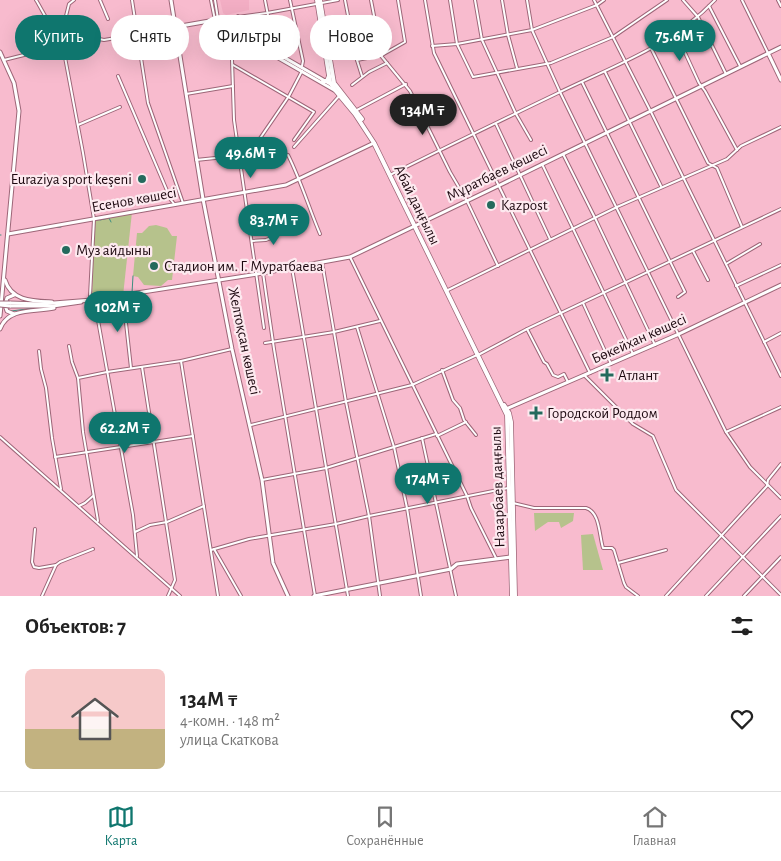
<!DOCTYPE html>
<html lang="ru">
<head>
<meta charset="utf-8">
<style>
  :root { --surface:#fff; --page:#f2f2f2; --text:#222; --muted:#767676; --line:#e0e0e0; --accent:#0f766e }
  body { margin:0; font-family:"Alegreya Sans",sans-serif; background:var(--page); color:var(--text); height:100vh; display:flex; flex-direction:column; font-size:19px; white-space:nowrap }
  * { box-sizing:border-box; margin:0 }
  p { font-size:16px; color:var(--muted) }
  .icon { flex:none; width:28px; height:28px; fill:none; stroke:currentColor; stroke-width:2; stroke-linecap:round; stroke-linejoin:round }
  .map { position:relative; height:596px; overflow:hidden }
  .drawer { display:flex; flex-direction:column; background:var(--surface); flex:1 }
  .drawer>* { flex:none }
  .hud { position:absolute; left:15px; top:15px; width:500px; height:45px; display:flex; gap:10px }
  .price { position:absolute; translate:-50% -42px; padding:0 11px; border-radius:18px; background:var(--accent); color:#fff; font-size:16px; line-height:32px; filter:drop-shadow(0 1px 2px #0008) }
  .price::after { content:''; position:absolute; left:50%; top:30px; width:15px; height:11px; margin-left:-8px; background:inherit; clip-path:polygon(0 0,100% 0,50% 100%) }
  .price.current { background:#222; color:#fff }
  ul { padding:0; list-style:none }
  li { display:flex; align-items:center; gap:15px; height:125px; padding:0 25px }
  li+li { border-top:1px solid var(--line) }
  li span { display:grid; place-items:center; flex:none; width:140px; height:100px; border-radius:8px; color:#555 }
  li>.icon { margin-inline-start:auto }
  span .icon { width:60px; height:60px; fill:#fffc; stroke-width:1 }
  li b { font-size:21px }
  h2 { display:flex; justify-content:space-between; align-items:center; height:60px; padding:0 25px; font-size:21px }
  .chip { padding:0 18px; border-radius:22px; background:var(--surface); box-shadow:0 5px 20px #0002; font-size:18px; line-height:45px }
  .chip.current { background:var(--accent); color:#fff }
  .tabs { display:flex; justify-content:space-around; align-items:center; height:70px; border-top:1px solid var(--line); background:var(--surface); font-size:14px; color:var(--muted) }
  .tabs a { display:grid; justify-items:center; gap:2px }
  .tabs .current { color:var(--accent) }
  .map>svg:first-child { display:block }
  .built { fill:#f3aec4 }
  .green { fill:#b6c28c }
  .lines { fill:none; stroke-linecap:round; stroke-linejoin:round }
  .stream { stroke:#3c8f7f; stroke-width:1 }
  .minor-casing { stroke:#9d6678; stroke-width:4 }
  .tertiary-casing { stroke:#9d6678; stroke-width:5 }
  .secondary-casing { stroke:#9d6678; stroke-width:5.5 }
  .minor { stroke:#fff; stroke-width:2 }
  .tertiary { stroke:#fff; stroke-width:3 }
  .secondary { stroke:#fff; stroke-width:4 }
  .tertiary-bridge-casing { stroke:#9d6678; stroke-width:5; stroke-linecap:butt }
  .tertiary-bridge { stroke:#fff; stroke-width:3 }
  .poi-dot { fill:#246a5d; stroke:#fde9ef; stroke-width:2 }
  .labels { text-anchor:middle; dominant-baseline:central; stroke-width:4.5; stroke-linejoin:round; paint-order:stroke }
  .street-label { font-size:15px; fill:#1d0910; stroke:#fde9ef }
  .poi-label { font-size:15px; fill:#1d0910; stroke:#fde9ef; text-anchor:start }
</style>
</head>
<body>
<div class="map">
<svg width="781" height="596" viewBox="0 0 781 596">
  <rect width="100%" height="100%" fill="#f8bbce"/>
  <path class="built" d="M220 0H249V10L226 15 223 13Z"/>
  <g class="green">
    <path d="M132 212 123 296 92 300 94 219Z"/>
    <path d="M156 225 167 228 172 236H177L172 280H168L161 286 144 285 138 277 133 276 137 233H142L149 226Z"/>
    <path d="M534 513H574L573 521 561 528 559 522H548L535 531Z"/>
    <path d="M593 534 603 570H583L581 535Z"/>
  </g>
  <g class="lines">
    <g class="stream">
      <path d="M96 220H98"/>
      <path d="M100 220 109 218 111 222"/>
      <path d="M49 228 61 227"/>
      <path d="M0 235H1"/>
      <path d="M132 293 133 276"/>
      <path d="M11 311 35 308"/>
    </g>
    <defs>
      <g id="minor">
        <path d="M36 0C44 13 49 26 61 36"/>
        <path d="M100 0 108 19"/>
        <path d="M132 0 148 103 183 203"/>
        <path d="M211 0 215 20 267 13 338 0"/>
        <path d="M215 0 218 19"/>
        <path d="M265 0 273 41 271 49"/>
        <path d="M290 0 303 61 302 66"/>
        <path d="M345 0 356 57 362 76"/>
        <path d="M371 0 382 57 410 91 450 172 467 201 498 266"/>
        <path d="M425 0 434 53 590 373"/>
        <path d="M450 0 457 44 473 77 551 63 613 37 667 0"/>
        <path d="M475 0 482 40 516 114 531 140"/>
        <path d="M502 0 508 35 517 68"/>
        <path d="M527 0 532 30 560 92 726 432 750 467 781 498"/>
        <path d="M594 0 650 110 781 376"/>
        <path d="M683 0 698 17 726 74"/>
        <path d="M742 0 768 53"/>
        <path d="M778 0 781 6"/>
        <path d="M709 6 740 66"/>
        <path d="M238 16 231 30 234 120 264 328"/>
        <path d="M676 33 699 83 705 91 737 150"/>
        <path d="M61 36 83 153 94 219 90 296 96 309 133 515 137 556"/>
        <path d="M61 36H85L104 40 174 28"/>
        <path d="M61 36 69 4 74 0"/>
        <path d="M432 46 457 44 532 30 597 5 604 0"/>
        <path d="M651 48 708 163 717 168 742 227"/>
        <path d="M4 60 64 45"/>
        <path d="M357 60 382 55 405 42 398 0"/>
        <path d="M233 65 314 112 294 140"/>
        <path d="M605 72 661 186"/>
        <path d="M118 76 171 200 175 205"/>
        <path d="M582 82 685 292 678 297"/>
        <path d="M352 85 369 72 387 63"/>
        <path d="M186 94 233 86"/>
        <path d="M357 110 406 84"/>
        <path d="M496 124 550 239"/>
        <path d="M78 125 120 107"/>
        <path d="M294 147 340 95"/>
        <path d="M250 153 289 96 302 71"/>
        <path d="M563 154 595 218 655 345"/>
        <path d="M288 155C301 181 309 208 320 234"/>
        <path d="M196 160 283 151"/>
        <path d="M542 164 633 354"/>
        <path d="M390 175C446 147 502 120 558 93 613 66 672 46 715 0"/>
        <path d="M252 241 266 240 271 238 272 227"/>
        <path d="M693 251 708 280"/>
        <path d="M350 257 467 496 471 508 496 558"/>
        <path d="M322 262 346 402 369 516 380 596"/>
        <path d="M726 264 760 244"/>
        <path d="M292 268 348 596"/>
        <path d="M263 273 274 349 315 596"/>
        <path d="M736 286 781 265"/>
        <path d="M448 290 617 207 727 159 741 146 781 127"/>
        <path d="M123 296 131 368"/>
        <path d="M583 303 611 364"/>
        <path d="M357 327 394 447 407 508 421 596"/>
        <path d="M527 329 544 362 547 364 553 375 558 377 564 374 568 382"/>
        <path d="M764 342 781 333"/>
        <path d="M265 343 334 332 380 321"/>
        <path d="M69 346 72 362 78 378 83 432 98 521"/>
        <path d="M39 351 41 369 46 388 52 438 61 489"/>
        <path d="M480 354 527 329 781 209"/>
        <path d="M181 361 218 596"/>
        <path d="M142 367 175 580 168 596"/>
        <path d="M442 370 453 400 460 408 464 420 476 435"/>
        <path d="M584 375 633 424 653 436 676 490 781 595"/>
        <path d="M78 378 107 372 181 361 232 349"/>
        <path d="M251 425 412 385 477 355"/>
        <path d="M726 432 781 407"/>
        <path d="M437 436 466 422"/>
        <path d="M0 437 180 596"/>
        <path d="M422 438 456 596"/>
        <path d="M55 457 193 436"/>
        <path d="M262 480 326 468 436 434"/>
        <path d="M513 503 534 508H586C600 512 599 535 603 548H612L614 550 624 583 626 587 638 596"/>
        <path d="M79 506 85 503 93 496"/>
        <path d="M35 529 32 562 34 567 39 568 56 565"/>
        <path d="M135 532 150 525 167 522 204 506"/>
        <path d="M214 549 241 596"/>
        <path d="M211 550 249 539 336 524 369 516 508 488"/>
        <path d="M618 563 666 550"/>
        <path d="M42 596 56 565 60 562 93 549"/>
        <path d="M666 596 767 486 768 480 781 464"/>
        <path d="M706 596 781 516"/>
        <path d="M744 596 781 557"/>
      </g>
      <g id="tertiary">
        <path d="M171 0 203 199 232 349 262 480 273 563 288 596"/>
        <path d="M213 22 228 29 334 90"/>
        <path d="M175 27 215 20 233 28 332 85"/>
        <path d="M0 52 14 83 19 111 0 316"/>
        <path d="M768 53 781 80"/>
        <path d="M8 234 286 185 374 143"/>
        <path d="M5 280C11 301 33 301 52 302"/>
        <path d="M10 303 41 304 92 300 257 274 350 257 498 186 781 47"/>
        <path d="M10 306H53L81 302"/>
        <path d="M14 314 7 311 5 305 7 298 14 295"/>
        <path d="M0 329C8 307 35 312 54 308"/>
        <path d="M506 409 679 334 781 285"/>
        <path d="M314 596 451 569 457 564 511 557"/>
      </g>
      <g id="secondary">
        <path d="M317 0 330 82 335 90 355 114 374 143 507 415 512 596"/>
        <path d="M320 0 334 83 362 119"/>
        <path d="M323 81H327L329 76"/>
        <path d="M504 405 509 413 511 422 515 596"/>
      </g>
    </defs>
    <use href="#minor" class="minor-casing"/>
    <use href="#tertiary" class="tertiary-casing"/>
    <use href="#secondary" class="secondary-casing"/>
    <use href="#minor" class="minor"/>
    <use href="#tertiary" class="tertiary"/>
    <use href="#secondary" class="secondary"/>
    <defs>
      <g id="tertiary-bridge">
        <path d="M0 303H10"/>
        <path d="M0 305 10 306"/>
      </g>
    </defs>
    <use href="#tertiary-bridge" class="tertiary-bridge-casing"/>
    <use href="#tertiary-bridge" class="tertiary-bridge"/>
  </g>
  <g class="poi-dot">
    <circle cx="142" cy="179" r="5"/>
    <circle cx="491" cy="205" r="5"/>
    <circle cx="66" cy="250" r="5"/>
    <circle cx="154" cy="266" r="5"/>
    <path d="M604.5 367.5h5v5h5v5h-5v5h-5v-5h-5v-5h5z"/>
    <path d="M533.5 405.5h5v5h5v5h-5v5h-5v-5h-5v-5h5z"/>
  </g>
  <g class="labels">
    <g class="street-label">
      <text transform="translate(497 173) rotate(-26)">Мұратбаев көшесі</text>
      <text transform="translate(134 200) rotate(-10)">Есенов көшесі</text>
      <text transform="translate(417 205) rotate(64)">Абай даңғылы</text>
      <text transform="translate(639 339) rotate(-24)">Бөкейхан көшесі</text>
      <text transform="translate(244 341) rotate(78)">Желтоқсан көшесі</text>
      <text transform="translate(498 487) rotate(-92)">Назарбаев даңғылы</text>
    </g>
    <g class="poi-label">
      <text x="132" y="179" text-anchor="end">Euraziya sport keşeni</text>
      <text x="501" y="205">Kazpost</text>
      <text x="76" y="250">Муз айдыны</text>
      <text x="164" y="266">Стадион им. Г. Муратбаева</text>
      <text x="618" y="375">Атлант</text>
      <text x="547" y="413">Городской Роддом</text>
    </g>
  </g>
</svg>
<b class="price" style="left:680px;top:62px">75.6M ₸</b>
<b class="price current" style="left:423px;top:136px">134M ₸</b>
<b class="price" style="left:251px;top:179px">49.6M ₸</b>
<b class="price" style="left:274px;top:246px">83.7M ₸</b>
<b class="price" style="left:118px;top:333px">102M ₸</b>
<b class="price" style="left:125px;top:454px">62.2M ₸</b>
<b class="price" style="left:428px;top:505px">174M ₸</b>
<div class="hud">
<a class="chip current">Купить</a>
<a class="chip">Снять</a>
<a class="chip">Фильтры</a>
<a class="chip">Новое</a>
</div>
</div>
<section class="drawer">
<h2>Объектов: 7<svg class="icon" aria-label="filters" viewBox="0 0 24 24"><path d="M4 7h16M4 17h16"/><circle cx="9" cy="7" r="2"/><circle cx="15" cy="17" r="2"/></svg></h2>
<ul>
<li><span style="background:linear-gradient(#f6c9c9 60%,#c2b280 0)"><svg class="icon" aria-label="home" viewBox="0 0 24 24"><path d="M3 11l9-7 9 7M6 9v11h12V9"/></svg></span><div><b>134M ₸</b><p>4-комн. · 148 m²</p><p>улица Скаткова</p></div><svg class="icon" aria-label="heart" viewBox="0 0 24 24"><path d="M12 20l-8-8c-3-5 5-10 8-4 3-6 11-1 8 4z"/></svg></li>
</ul>
</section>
<nav class="tabs">
<a class="current"><svg class="icon" aria-label="map" viewBox="0 0 24 24"><path d="M3 6l6-2 6 2 6-2v14l-6 2-6-2-6 2zM9 4v14M15 6v14"/></svg>Карта</a>
<a><svg class="icon" aria-label="saved" viewBox="0 0 24 24"><path d="M7 4h10v16l-5-4-5 4z"/></svg>Сохранённые</a>
<a><svg class="icon" aria-label="home" viewBox="0 0 24 24"><path d="M3 11l9-7 9 7M6 9v11h12V9"/></svg>Главная</a>
</nav>
</body>
</html>
